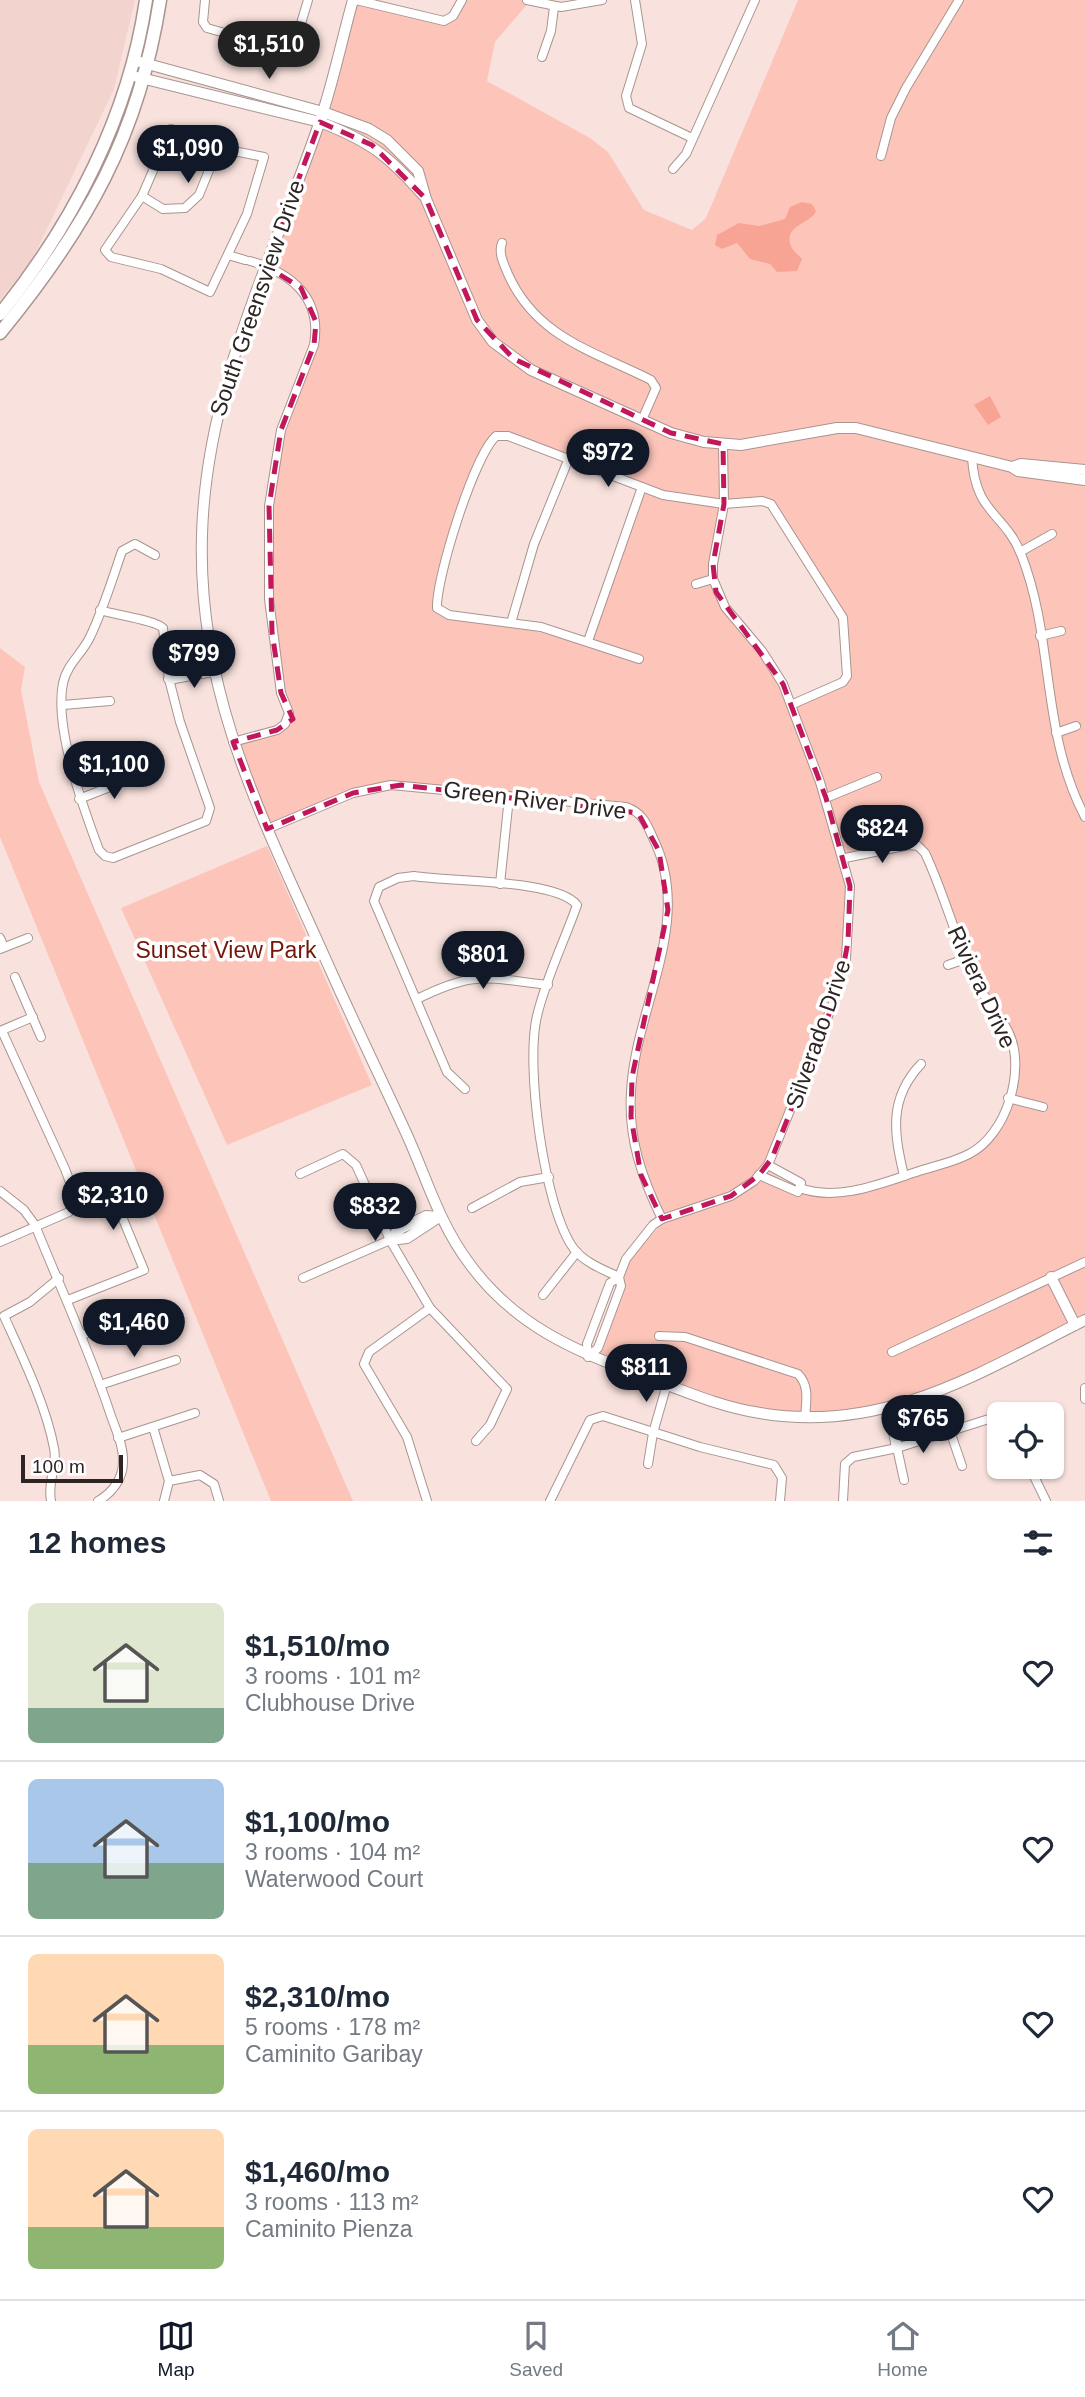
<!DOCTYPE html>
<html lang="en">
<head>
<meta charset="utf-8">
<style>
  :root { --surface:#fff; --page:#f6f6f7; --text:#1f2937; --muted:#747a83; --line:#e0e1e3; --accent:#111827 }
  body { margin:0; font-family:Helvetica,sans-serif; background:var(--page); color:var(--text); height:100vh; display:flex; flex-direction:column; font-size:26px; white-space:nowrap }
  * { box-sizing:border-box; margin:0 }
  p { font-size:23px; color:var(--muted) }
  .icon { flex:none; width:38px; height:38px; fill:none; stroke:currentColor; stroke-width:2; stroke-linecap:round; stroke-linejoin:round }
  .map { position:relative; height:1501px; overflow:hidden }
  .details { display:flex; flex-direction:column; background:var(--surface); flex:1 }
  .details>* { flex:none }
  .controls { position:absolute; left:987px; top:1402px; display:grid; gap:14px }
  .controls a { display:grid; place-items:center; width:77px; height:77px; border-radius:10px; background:var(--surface); box-shadow:0 2px 5px #0004; font-size:35px }
  .scale { position:absolute; left:21px; bottom:18px; width:102px; box-sizing:border-box; padding-left:7px; border:4px solid #2d2423; border-top:0; font-size:19px; line-height:24px; white-space:nowrap; color:#2d2423; -webkit-text-stroke:5px #fff; paint-order:stroke }
  .price { position:absolute; translate:-50% -60px; padding:0 16px; border-radius:24px; background:var(--accent); color:#fff; font-size:23px; line-height:46px; filter:drop-shadow(0 2px 4px #0008) }
  .price::after { content:''; position:absolute; left:50%; top:42px; width:21px; height:16px; margin-left:-10px; background:inherit; clip-path:polygon(0 0,100% 0,50% 100%) }
  .price.on { background:#222; color:#fff }
  ul { padding:0; list-style:none }
  li { display:flex; align-items:center; gap:21px; height:175px; padding:0 28px }
  li+li { border-top:2px solid var(--line) }
  li span { display:grid; place-items:center; flex:none; width:196px; height:140px; border-radius:10px; color:#555 }
  li>.icon { margin-inline-start:auto }
  span .icon { width:84px; height:84px; fill:#fffc; stroke-width:1 }
  li b { font-size:30px }
  h2 { display:flex; justify-content:space-between; align-items:center; height:84px; padding:0 28px; font-size:30px }
  .tabs { display:flex; justify-content:space-around; align-items:center; height:98px; border-top:2px solid var(--line); background:var(--surface); font-size:19px; color:var(--muted) }
  .tabs a { display:grid; justify-items:center; gap:4px }
  .tabs .on { color:var(--accent) }
  .map>svg:first-child { display:block }
  .built { fill:#f2d3cd }
  .green { fill:#fdc5ba; fill-rule:evenodd }
  .water { fill:#f8a495 }
  .lines { fill:none; stroke-linecap:round; stroke-linejoin:round }
  .minor-casing { stroke:#a99490; stroke-width:10 }
  .tertiary-casing { stroke:#a99490; stroke-width:12 }
  .primary-casing { stroke:#a99490; stroke-width:15 }
  .minor { stroke:#fff; stroke-width:8 }
  .tertiary { stroke:#fff; stroke-width:10 }
  .primary { stroke:#fff; stroke-width:12 }
  .marked { fill:none; stroke:#c2185b; stroke-width:5; stroke-dasharray:14 9; stroke-linejoin:round }
  .labels { text-anchor:middle; dominant-baseline:central; stroke-width:7; stroke-linejoin:round; paint-order:stroke }
  .street-label { font-size:23px; fill:#2d2423; stroke:#fff }
  .park-label { font-size:23px; fill:#75150a; stroke:#fff }
</style>
</head>
<body>
<div class="map">
<svg width="1085" height="1501" viewBox="0 0 1085 1501">
  <rect width="100%" height="100%" fill="#f9e2dd"/>
  <path class="built" d="M0 0H135L114 89 31 262 0 300Z"/>
  <g class="green">
    <path d="M352 0 442 23 458 14 466 0H531L495 42 487 81 590 138 608 152 644 210 692 230 706 218 798 0H1085V1320L890 1409 765 1414 591 1358 631 1257 664 1222C644 1178 632 1130 635 1081 641 1003 696 924 659 846 653 834 642 822 633 811L402 787 363 793 270 830 236 745 287 722 273 615V497L281 445 317 347 319 326 304 290 267 270 315 140ZM497 439H509L643 490 588 643 441 611C437 590 460 501 471 480 479 466 489 453 497 439ZM725 504H764L773 509 847 630 845 680 793 704 764 653 717 593 713 562ZM912 849 919 850 941 887 979 987 1017 1051 1002 1126 985 1147 838 1193 797 1188 767 1171 778 1153C804 1087 844 1011 851 941 854 913 850 887 846 860Z"/>
    <path d="M0 648 25 667 21 690 39 782 353 1501H271L0 837Z"/>
    <path d="M267 846 372 1085 227 1145 121 908Z"/>
  </g>
  <g class="water">
    <path d="M802 202 812 204 816 211C811 224 783 225 791 246 793 252 799 255 802 259L797 271 777 272 770 264 750 259 737 243 722 249 715 245 717 235 739 223 759 226 785 219 790 207Z"/>
    <path d="M990 396 1001 417 988 425 974 405Z"/>
  </g>
  <g class="lines">
    <defs>
      <g id="minor">
        <path d="M205 0 203 22 207 28 288 51 293 50 308 0"/>
        <path d="M356 0 444 21 453 16 462 0"/>
        <path d="M527 0 561 7 602 0"/>
        <path d="M635 0 642 44 626 96 629 108 692 138"/>
        <path d="M542 57 551 31 554 7"/>
        <path d="M171 129 218 148 264 157 247 214 210 292 161 269 111 257 105 250 142 196Z"/>
        <path d="M881 156 891 118 906 88 959 0"/>
        <path d="M673 169 686 154 755 0"/>
        <path d="M142 196 163 209 185 208 199 195 218 148"/>
        <path d="M502 243C498 253 504 264 508 274 536 337 593 351 651 380L656 388 642 420"/>
        <path d="M228 255 245 260"/>
        <path d="M972 457C975 514 1004 512 1021 554 1055 640 1040 731 1085 817"/>
        <path d="M1020 552 1052 534"/>
        <path d="M696 584 713 579"/>
        <path d="M100 610C115 615 155 620 163 628L169 679 180 722 210 808 206 821 113 858 105 856 99 850C83 807 54 728 63 683 67 664 82 654 90 637 103 610 112 580 122 551L135 544 155 555"/>
        <path d="M511 623 534 544 569 458"/>
        <path d="M1040 636 1061 631"/>
        <path d="M588 641 642 487"/>
        <path d="M639 659 541 627 449 615 437 608C436 578 474 456 496 436H508L663 495 724 504 762 501 771 504 843 618 847 676 843 682 793 704"/>
        <path d="M63 705 110 701"/>
        <path d="M1056 733 1076 726"/>
        <path d="M233 742 277 730 285 724 289 713 281 693 269 599V506L281 430 314 345C322 298 292 273 250 261"/>
        <path d="M826 798 877 777"/>
        <path d="M79 799 120 783 127 775"/>
        <path d="M267 829 353 793 391 785 626 807C642 812 647 824 653 838 695 922 635 1006 631 1092 628 1139 642 1178 662 1219"/>
        <path d="M500 884 509 797"/>
        <path d="M0 938 4 947"/>
        <path d="M0 949 28 938"/>
        <path d="M948 965 965 959"/>
        <path d="M15 977 41 1037"/>
        <path d="M417 999C475 970 486 978 548 985"/>
        <path d="M0 1031 33 1017"/>
        <path d="M2 1031 65 1169 77 1201"/>
        <path d="M465 1089 447 1072 374 901 379 887 398 878 414 876C448 882 557 879 577 905 564 942 546 978 537 1016 525 1065 544 1209 574 1249 585 1263 604 1270 619 1277"/>
        <path d="M1008 1098 1043 1107"/>
        <path d="M300 1174 343 1154 356 1165 390 1240 430 1308 507 1389 490 1425 476 1441"/>
        <path d="M759 1175 798 1192 801 1183 768 1165"/>
        <path d="M904 1176C894 1133 888 1099 921 1064"/>
        <path d="M800 1188C838 1202 882 1183 919 1171 935 1166 954 1162 969 1154 1007 1135 1027 1068 1008 1031 997 1010 980 994 971 972 954 933 943 891 925 853L918 846 909 845 845 858"/>
        <path d="M0 1191 24 1210 35 1225C60 1287 88 1347 109 1410 114 1426 124 1445 123 1462 123 1479 112 1493 98 1501"/>
        <path d="M472 1208 520 1182 549 1177"/>
        <path d="M0 1242 69 1212 77 1201"/>
        <path d="M619 1277 610 1283 587 1344 588 1357 598 1348 621 1286 619 1277 626 1259 653 1225 662 1219 731 1196 754 1181 768 1165 838 991 846 959 850 886 820 782 783 684 762 651 725 607 713 579V564L724 504 723 444"/>
        <path d="M303 1278 390 1240"/>
        <path d="M543 1295 577 1252"/>
        <path d="M68 1300 144 1270 113 1195 100 1202 77 1201"/>
        <path d="M82 1335 159 1307"/>
        <path d="M659 1336 685 1337 798 1374C810 1386 806 1402 805 1418"/>
        <path d="M892 1352 1085 1262"/>
        <path d="M100 1385 176 1360"/>
        <path d="M1085 1388V1399"/>
        <path d="M153 1427 169 1481"/>
        <path d="M950 1431 962 1466"/>
        <path d="M118 1438 195 1413"/>
        <path d="M897 1448 904 1480"/>
        <path d="M648 1464 653 1433 667 1384"/>
        <path d="M1029 1466 1046 1501"/>
        <path d="M51 1501C47 1480 58 1466 54 1448 46 1405 22 1356 4 1316L30 1302 59 1278"/>
        <path d="M164 1501 169 1481 200 1475 214 1484 219 1501"/>
        <path d="M427 1501 407 1437 364 1364 369 1352 430 1308"/>
        <path d="M550 1501 590 1420 603 1416 700 1447 774 1465 782 1478 780 1501"/>
        <path d="M843 1501 845 1464 853 1457 897 1448 992 1418 999 1422"/>
      </g>
      <g id="tertiary">
        <path d="M353 0C342 39 334 79 321 118 274 257 206 385 202 535 197 698 266 825 330 969 355 1025 382 1080 407 1135 427 1179 439 1223 469 1263 513 1324 575 1352 644 1376 682 1390 720 1407 760 1413 884 1434 979 1373 1085 1320"/>
        <path d="M133 60 323 112 369 129 387 140 418 171 426 199 477 320 493 342 531 370 671 433 704 442 741 445 837 428H856L1012 467 1018 471 1085 480"/>
        <path d="M137 77 320 122C369 141 388 155 423 195"/>
        <path d="M1012 467 1021 464 1085 470"/>
        <path d="M169 679 212 671"/>
        <path d="M426 1216 439 1217 407 1238 390 1240 398 1230Z"/>
        <path d="M1051 1277 1075 1325"/>
        <path d="M890 1409 897 1448"/>
      </g>
      <g id="primary">
        <path d="M0 314C73 224 129 116 146 0"/>
        <path d="M0 333C86 228 139 136 160 0"/>
      </g>
    </defs>
    <use href="#minor" class="minor-casing"/>
    <use href="#tertiary" class="tertiary-casing"/>
    <use href="#primary" class="primary-casing"/>
    <use href="#minor" class="minor"/>
    <use href="#tertiary" class="tertiary"/>
    <use href="#primary" class="primary"/>
  </g>
  <path class="marked" d="M320 122 372 145 426 199 477 320 514 359 671 433 723 444 724 504 713 564 716 592 783 684 826 798 850 886 848 942 839 989 772 1158 759 1175 731 1196 662 1219 641 1175 631 1117 632 1077 668 910 659 851 638 813 401 785 353 793 267 829 233 742 277 730 293 719 281 693 272 632 269 506 281 430 314 345 316 322 301 288 266 266Z"/>
  <g class="labels">
    <g class="street-label">
      <text transform="translate(257 298) rotate(-71)">South Greensview Drive</text>
      <text transform="translate(535 800) rotate(7)">Green River Drive</text>
      <text transform="translate(982 987) rotate(65)">Riviera Drive</text>
      <text transform="translate(818 1034) rotate(-71)">Silverado Drive</text>
    </g>
    <g class="park-label">
      <text x="226" y="950">Sunset View Park</text>
    </g>
  </g>
</svg>
<div class="controls">
<a><svg class="icon" aria-label="locate" viewBox="0 0 24 24"><circle cx="12" cy="12" r="6"/><path d="M12 2v4M12 18v4M2 12h4M18 12h4"/></svg></a>
</div>
<div class="scale">100 m</div>
<b class="price on" style="left:269px;top:81px">$1,510</b>
<b class="price" style="left:188px;top:185px">$1,090</b>
<b class="price" style="left:608px;top:489px">$972</b>
<b class="price" style="left:194px;top:690px">$799</b>
<b class="price" style="left:114px;top:801px">$1,100</b>
<b class="price" style="left:882px;top:865px">$824</b>
<b class="price" style="left:483px;top:991px">$801</b>
<b class="price" style="left:113px;top:1232px">$2,310</b>
<b class="price" style="left:375px;top:1243px">$832</b>
<b class="price" style="left:134px;top:1359px">$1,460</b>
<b class="price" style="left:646px;top:1404px">$811</b>
<b class="price" style="left:923px;top:1455px">$765</b>
</div>
<section class="details">
<h2>12 homes<svg class="icon" aria-label="filters" viewBox="0 0 24 24"><path d="M4 7h16M4 17h16"/><circle cx="9" cy="7" r="2"/><circle cx="15" cy="17" r="2"/></svg></h2>
<ul>
<li><span style="background:linear-gradient(#dfe7d0 75%,#7fa58c 0)"><svg class="icon" aria-label="home" viewBox="0 0 24 24"><path d="M3 11l9-7 9 7M6 9v11h12V9"/></svg></span><div><b>$1,510/mo</b><p>3 rooms · 101 m²</p><p>Clubhouse Drive</p></div><svg class="icon" aria-label="heart" viewBox="0 0 24 24"><path d="M12 20l-8-8c-3-5 5-10 8-4 3-6 11-1 8 4z"/></svg></li>
<li><span style="background:linear-gradient(#a9c7e8 60%,#7fa58c 0)"><svg class="icon" aria-label="home" viewBox="0 0 24 24"><path d="M3 11l9-7 9 7M6 9v11h12V9"/></svg></span><div><b>$1,100/mo</b><p>3 rooms · 104 m²</p><p>Waterwood Court</p></div><svg class="icon" aria-label="heart" viewBox="0 0 24 24"><path d="M12 20l-8-8c-3-5 5-10 8-4 3-6 11-1 8 4z"/></svg></li>
<li><span style="background:linear-gradient(#ffd9b3 65%,#8fb573 0)"><svg class="icon" aria-label="home" viewBox="0 0 24 24"><path d="M3 11l9-7 9 7M6 9v11h12V9"/></svg></span><div><b>$2,310/mo</b><p>5 rooms · 178 m²</p><p>Caminito Garibay</p></div><svg class="icon" aria-label="heart" viewBox="0 0 24 24"><path d="M12 20l-8-8c-3-5 5-10 8-4 3-6 11-1 8 4z"/></svg></li>
<li><span style="background:linear-gradient(#ffd9b3 70%,#8fb573 0)"><svg class="icon" aria-label="home" viewBox="0 0 24 24"><path d="M3 11l9-7 9 7M6 9v11h12V9"/></svg></span><div><b>$1,460/mo</b><p>3 rooms · 113 m²</p><p>Caminito Pienza</p></div><svg class="icon" aria-label="heart" viewBox="0 0 24 24"><path d="M12 20l-8-8c-3-5 5-10 8-4 3-6 11-1 8 4z"/></svg></li>
</ul>
</section>
<nav class="tabs">
<a class="on"><svg class="icon" aria-label="map" viewBox="0 0 24 24"><path d="M3 6l6-2 6 2 6-2v14l-6 2-6-2-6 2zM9 4v14M15 6v14"/></svg>Map</a>
<a><svg class="icon" aria-label="saved" viewBox="0 0 24 24"><path d="M7 4h10v16l-5-4-5 4z"/></svg>Saved</a>
<a><svg class="icon" aria-label="home" viewBox="0 0 24 24"><path d="M3 11l9-7 9 7M6 9v11h12V9"/></svg>Home</a>
</nav>
</body>
</html>
